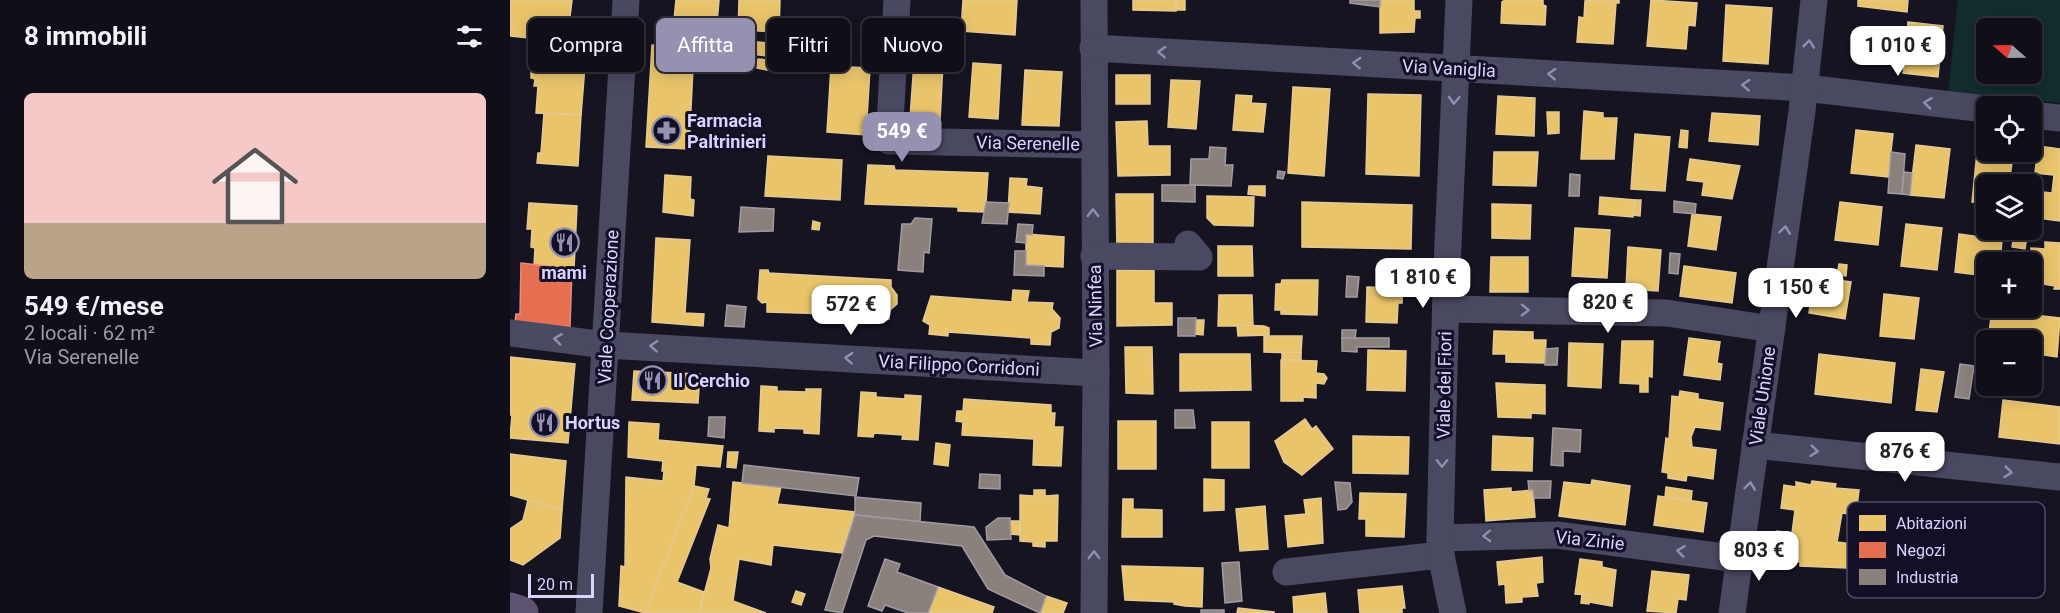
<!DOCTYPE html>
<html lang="it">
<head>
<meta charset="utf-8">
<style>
  :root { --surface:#100f19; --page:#1e1d26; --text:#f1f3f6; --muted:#9c9ca2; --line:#302f38; --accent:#9591b1 }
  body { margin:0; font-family:Roboto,sans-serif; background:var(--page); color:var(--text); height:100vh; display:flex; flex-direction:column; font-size:22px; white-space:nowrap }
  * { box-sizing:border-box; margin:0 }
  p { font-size:20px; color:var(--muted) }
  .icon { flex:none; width:33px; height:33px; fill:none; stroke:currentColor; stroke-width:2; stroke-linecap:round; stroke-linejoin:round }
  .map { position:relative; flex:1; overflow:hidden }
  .sheet { display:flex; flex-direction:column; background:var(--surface); width:510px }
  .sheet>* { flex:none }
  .top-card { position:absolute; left:18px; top:18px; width:570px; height:54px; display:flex; gap:12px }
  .needle { width:39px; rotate:290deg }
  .fabs { position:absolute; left:1466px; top:18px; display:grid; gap:12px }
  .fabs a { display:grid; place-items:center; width:66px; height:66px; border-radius:9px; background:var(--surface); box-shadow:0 3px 15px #0003,0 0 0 2px var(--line); font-size:30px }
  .scale { position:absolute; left:18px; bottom:15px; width:66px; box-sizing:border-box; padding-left:6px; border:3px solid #d9d4ff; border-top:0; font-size:16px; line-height:21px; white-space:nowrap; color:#d9d4ff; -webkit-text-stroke:4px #130f26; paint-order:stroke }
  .price { position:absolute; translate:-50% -51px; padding:0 14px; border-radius:12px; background:#fff; color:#222; font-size:20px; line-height:39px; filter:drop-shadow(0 2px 3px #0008) }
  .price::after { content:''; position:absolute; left:50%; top:36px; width:18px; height:14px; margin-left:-9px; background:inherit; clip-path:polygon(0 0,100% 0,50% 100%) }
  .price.selected { background:var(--accent); color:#fff }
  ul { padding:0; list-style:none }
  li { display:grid; align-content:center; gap:12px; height:318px; padding:0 24px }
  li+li { border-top:2px solid var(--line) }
  li span { display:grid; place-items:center; height:186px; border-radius:9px; color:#555 }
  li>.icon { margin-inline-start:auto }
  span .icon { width:108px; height:108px; fill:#fffc; stroke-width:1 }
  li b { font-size:26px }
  h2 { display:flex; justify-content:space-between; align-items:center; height:72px; padding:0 24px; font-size:26px }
  .tag { padding:0 21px; border-radius:9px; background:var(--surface); box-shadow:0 3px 15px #0003,0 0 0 2px var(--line); font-size:21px; line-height:54px }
  .tag.selected { background:var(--accent); color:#fff }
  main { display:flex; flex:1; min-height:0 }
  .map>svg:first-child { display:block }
  .green { fill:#132c2d; fill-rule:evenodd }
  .homes { fill:#e9c46a; stroke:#e4c997; stroke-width:1.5 }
  .shops { fill:#e76f51; stroke:#e38d85; stroke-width:1.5 }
  .industry { fill:#8a817c; stroke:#a29aa3; stroke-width:1.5 }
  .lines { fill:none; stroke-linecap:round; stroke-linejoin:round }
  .minor { stroke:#4a4962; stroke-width:27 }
  .major { stroke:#5e5373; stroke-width:33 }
  .oneway { stroke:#928eb0 }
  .labels { text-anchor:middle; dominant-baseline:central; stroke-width:6; stroke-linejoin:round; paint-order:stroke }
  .street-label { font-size:18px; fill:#d9d4ff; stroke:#130f26 }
  .poi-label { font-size:18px; font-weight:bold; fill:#d9d4ff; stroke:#130f26; text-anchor:start }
  .key { fill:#130f26; stroke:#4e4a67; stroke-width:1.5 }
  .key-label { font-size:16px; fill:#d9d4ff }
</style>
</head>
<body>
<main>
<section class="sheet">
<h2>8 immobili<svg class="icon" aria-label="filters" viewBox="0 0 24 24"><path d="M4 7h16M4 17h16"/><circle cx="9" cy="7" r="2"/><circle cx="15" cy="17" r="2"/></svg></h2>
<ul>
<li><span style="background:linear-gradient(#f6c9c9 70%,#b9a48a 0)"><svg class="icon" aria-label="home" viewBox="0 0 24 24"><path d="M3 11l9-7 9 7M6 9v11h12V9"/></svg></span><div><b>549 €/mese</b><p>2 locali · 62 m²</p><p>Via Serenelle</p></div></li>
</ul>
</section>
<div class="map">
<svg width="1550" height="613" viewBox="0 0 1550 613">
  <rect width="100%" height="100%" fill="#161421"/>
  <path class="green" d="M1448 0H1550V103L1438 92ZM1476 28H1521V74H1476Z"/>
  <g class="homes">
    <path d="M0 0H62L57 42 0 36Z"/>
    <path d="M166 0H209L207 23H194L193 37 179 36 180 21 164 20Z"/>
    <path d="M229 0H270L269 32 228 30Z"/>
    <path d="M453 0H507L505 35 451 31Z"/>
    <path d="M623 0H666V11L623 10Z"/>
    <rect x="666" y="0" width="9" height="10"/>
    <path d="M870 0H904V11H910V18H905L904 32 870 33Z"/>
    <path d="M995 0H1033V5L1036 6 1035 25 991 23 992 2Z"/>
    <path d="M1082 0H1109V3H1106L1103 44 1067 42 1069 17 1074 18 1075 1Z"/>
    <path d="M1141 0 1187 3 1185 26 1178 25 1176 49 1137 46Z"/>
    <path d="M1348 0H1398L1397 12 1348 6Z"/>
    <path d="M1216 5 1262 8 1258 64 1213 61Z"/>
    <path d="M1398 22 1433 26 1428 77 1393 73Z"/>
    <path d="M200 38 259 43 258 56 199 50Z"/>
    <path d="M142 45 184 48 179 149 136 147Z"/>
    <path d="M248 59 258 60 257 70 247 68Z"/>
    <path d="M26 61 75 66 71 115 26 113 28 86H24L25 79 21 78V68L25 69Z"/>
    <path d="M404 62 433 64 430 120 400 118Z"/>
    <path d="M463 63 491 65 488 119 459 117Z"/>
    <path d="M321 66 360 68 356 135 317 132Z"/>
    <path d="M515 70 552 72 549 126 512 125Z"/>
    <rect x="606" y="75" width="34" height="29"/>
    <path d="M661 80 690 81 686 129 658 127Z"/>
    <path d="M783 87 820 89 814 176 778 173Z"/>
    <path d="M858 94 911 95 909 176 856 174Z"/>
    <path d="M726 95 742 96 741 103 756 104 753 132 723 130Z"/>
    <path d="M988 96 1025 98 1024 136 986 134Z"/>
    <path d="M1074 111 1093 113V118H1107L1104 159H1071Z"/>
    <path d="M1037 112H1049V133L1038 134Z"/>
    <path d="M34 113 71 115 68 166 27 163 28 153H31Z"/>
    <path d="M1202 113 1250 116 1248 145 1199 141Z"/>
    <path d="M637 121 638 146H660V175L608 176 606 122Z"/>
    <path d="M1171 130 1178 131 1177 148 1169 147Z"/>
    <path d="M1346 130 1383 134 1378 177 1341 173Z"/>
    <path d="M1125 134 1160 137 1155 191 1121 189Z"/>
    <path d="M1406 145 1440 149 1434 198 1400 195Z"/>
    <path d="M1528 146 1550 149V221L1521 217 1524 191 1542 193 1544 175 1525 173Z"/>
    <path d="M984 152H1028L1026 186 983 185Z"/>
    <path d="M1467 152 1503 156 1499 184H1476V203L1462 202Z"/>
    <path d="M258 156 332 160 330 200 255 196Z"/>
    <path d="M1180 159 1230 166 1222 199 1192 195 1194 182 1177 180Z"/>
    <path d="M358 165 384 166 385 170 478 173 476 202 473 212 448 211V207L355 204Z"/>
    <path d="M155 175 181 177 180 199 184 200 183 216 153 212Z"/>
    <path d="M500 178 517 179 516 186 532 188 530 214 498 212Z"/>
    <path d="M739 186H755V196L738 194Z"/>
    <path d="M606 194H643V251H607Z"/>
    <path d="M697 196 744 197 743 226 704 225 697 218Z"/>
    <path d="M1090 197 1125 200 1123 217 1089 214Z"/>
    <path d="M1125 200H1131L1130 216 1123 215Z"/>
    <path d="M792 202 902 205 901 249 792 247Z"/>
    <path d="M1330 202 1372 207 1368 245 1325 240Z"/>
    <path d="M19 203 67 206 64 269 24 265 25 248 21 247 22 229H17Z"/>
    <path d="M982 204 1021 205 1020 239 982 238Z"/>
    <path d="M1182 214 1211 217 1206 250 1178 246Z"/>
    <path d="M303 221 310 223 309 230 302 229Z"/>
    <path d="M1396 224 1432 228 1427 270 1391 266Z"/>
    <path d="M1065 228 1100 230 1097 278 1062 276Z"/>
    <path d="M1505 230H1518L1515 249 1502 247Z"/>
    <path d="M516 234 554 237 553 267 516 265Z"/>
    <path d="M1449 234 1492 240 1490 262H1476V276L1445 272Z"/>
    <path d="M146 238 180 240 175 313 194 314 193 326 142 322Z"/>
    <path d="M1535 242 1550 243V289H1544L1545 286 1521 282V248L1535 249Z"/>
    <path d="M708 246H742L743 276H708Z"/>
    <path d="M1118 247 1151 250 1148 291 1116 289Z"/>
    <path d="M981 257H1018V292H980Z"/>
    <path d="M1329 264 1337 265 1336 276 1327 275Z"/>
    <path d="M1174 266 1226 273 1222 303 1170 296Z"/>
    <path d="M250 270H258L259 273 381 280V287L387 295V304L379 311V319L355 315 257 312V302L252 303 248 299Z"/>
    <path d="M607 270H644V303H662V325L607 326Z"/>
    <path d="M1304 277 1341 282 1335 319 1299 313Z"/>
    <path d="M772 280H808L807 315 771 314V310H765L766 284H771Z"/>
    <path d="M857 287 893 288 892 303H888L887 323 856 322Z"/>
    <path d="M503 290 519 291 517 302 543 303 542 309 550 318 549 328 541 332 540 345 521 344V338L438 332V336L419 334 420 325 413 321 421 296 502 302Z"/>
    <path d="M1374 294 1409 298 1404 339 1370 336Z"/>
    <path d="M709 295H742L743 326H708Z"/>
    <path d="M1482 310 1550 318 1547 357 1521 353V340H1478Z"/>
    <path d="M685 320H694L693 335 685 334Z"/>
    <path d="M727 325 754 326 759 328V335L728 336Z"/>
    <path d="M984 331 1023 332V340H1036L1035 363 996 362V354H983Z"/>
    <path d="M754 336H792L791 353 754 352Z"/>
    <path d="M1179 338 1210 342 1207 363 1212 364 1210 380 1174 375Z"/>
    <path d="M1112 341H1143L1142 377 1138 376V392H1130V384L1110 383Z"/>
    <path d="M1059 343 1093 344 1091 388 1058 386Z"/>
    <path d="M615 347H642L643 394 616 393Z"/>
    <path d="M858 350 896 351 895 391 857 390Z"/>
    <path d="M772 352 791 353V360H772Z"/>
    <path d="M670 354H740L741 390 670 391Z"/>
    <path d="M1309 354 1385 363 1381 403 1305 394Z"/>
    <path d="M0 357 65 364 58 443 0 438 2 415H0Z"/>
    <path d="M771 360 807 361 806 373 814 374 817 378 814 384 806 383V398L793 397V401H771Z"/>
    <path d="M1411 369 1434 372 1427 412 1406 410Z"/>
    <path d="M124 371 190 374 188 403 122 400Z"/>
    <path d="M986 383 1035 385V414L1021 413V418L988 417Z"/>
    <path d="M251 386 267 387V391L296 392V389H311L309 434 294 433V429L264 428V432L249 431Z"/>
    <path d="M1170 391 1188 394V399L1213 403 1210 430 1185 427 1181 437 1182 447 1206 450 1203 479 1177 475 1176 481 1158 478V473L1152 472 1156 438 1159 439 1162 396 1169 397Z"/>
    <path d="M351 392 366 393V397L395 399V395L411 396 408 440 392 439 393 435 364 433 363 437 348 436Z"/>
    <path d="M454 399 541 405V413H545L544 427H553L551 466 523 465 524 439 452 435 453 422 446 421 447 411H453Z"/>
    <path d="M1493 400 1550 407V444L1489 437Z"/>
    <path d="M795 419 802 429 806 426 823 449 792 475 774 462 765 441Z"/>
    <rect x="608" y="421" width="38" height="48"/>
    <path d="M119 422 149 424 148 440 213 446 210 467 186 465 184 486 135 613 109 606 111 566 115 567 116 477 153 481 154 471H152L153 461 118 457Z"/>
    <rect x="702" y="422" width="37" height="46"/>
    <path d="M843 436 899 437 898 474 843 473Z"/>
    <path d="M983 436 1023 438 1022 471 982 470Z"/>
    <path d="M426 443 440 445 438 466 424 464Z"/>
    <path d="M218 452H228L226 468 217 467Z"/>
    <path d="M0 454 56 461 52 510 0 495Z"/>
    <path d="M694 479 714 480V510L694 511Z"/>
    <path d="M1082 480 1120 486 1115 525 1049 516 1054 482 1081 485Z"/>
    <path d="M1302 481 1326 484 1325 488 1349 490 1346 515 1332 513 1327 542 1342 544 1337 568 1290 566V562L1275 560 1276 555 1264 553 1267 531 1282 533 1285 510 1271 508 1274 485 1286 487V482L1301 485Z"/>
    <path d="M223 482 271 487 267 504 345 512 332 553 263 545 261 565 229 559 223 601 256 613H189L201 568 200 559 208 525 219 528Z"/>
    <path d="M184 486 199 489 196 498 200 499 167 582 194 592 189 613H135Z"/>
    <path d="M1156 487 1182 491 1181 501 1155 497Z"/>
    <path d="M1001 488V492L1023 490 1025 517 976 521 974 490Z"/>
    <path d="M524 490H535V496L548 495 547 541H535V547L523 546V542L510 541V495L524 496Z"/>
    <path d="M850 493 896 494 894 537 856 536V519H849Z"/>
    <path d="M1148 496 1197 503 1193 532 1144 525Z"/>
    <path d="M811 498 813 543 778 547 775 516 796 514 794 500Z"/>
    <path d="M613 499H623V509L652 510V537H612Z"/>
    <path d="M18 500 52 510 50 538 13 565 0 560V529L13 520Z"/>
    <path d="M755 506 758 549 730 551 726 509Z"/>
    <path d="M500 521H510V535L500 534Z"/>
    <path d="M1032 557 1033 582 1026 583 1028 596 1012 597V602L996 603 995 584 989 585 987 562Z"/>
    <path d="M1070 559 1092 562V567L1106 570 1102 606 1079 602 1080 595 1065 594Z"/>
    <path d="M612 566 693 568 692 607 675 606 664 604V602L615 600Z"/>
    <path d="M1142 571 1179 575 1176 600 1168 599 1166 613 1137 611Z"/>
    <path d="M892 586 895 608H892V613H850L848 590Z"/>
    <path d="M428 587 484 607 482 613H418Z"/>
    <path d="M286 591 295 594 291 605 282 602Z"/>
    <path d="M815 593 817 613H784L783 597Z"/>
    <path d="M1072 594 1080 595 1079 604 1071 603Z"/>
    <path d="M536 596 557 603 553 613H530Z"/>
    <path d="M728 608 764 612V613H727Z"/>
  </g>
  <path class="shops" d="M11 263 62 269 60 327 5 322 6 314H10Z"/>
  <g class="industry">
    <path d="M840 0H870V7L840 3Z"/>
    <path d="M436 45 453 46 452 59 435 57Z"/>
    <path d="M700 147 716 148 715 165H723L721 186 680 185 681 159H699Z"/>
    <path d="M1381 152 1395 154 1392 194 1378 193Z"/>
    <path d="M768 171 775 172 773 179 767 178Z"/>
    <path d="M1394 172 1402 173 1400 195 1392 194Z"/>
    <path d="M1060 174 1070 175 1069 196H1059Z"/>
    <path d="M652 185H685V202L652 201Z"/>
    <path d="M1164 201 1186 204 1185 214 1164 212Z"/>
    <path d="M476 202 499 203 497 224 472 223Z"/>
    <path d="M231 207 264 209 263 231 229 232Z"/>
    <path d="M405 218 422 219 419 253 414 252 413 272 388 270 392 224H401Z"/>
    <path d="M508 224 523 225 522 235 516 234V243L506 242Z"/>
    <path d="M505 251H516V265L534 266V276L504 275Z"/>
    <path d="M1160 253 1170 254 1168 274 1159 273Z"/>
    <path d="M837 276 849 277 847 297H836Z"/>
    <path d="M217 305 236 307 234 327 215 326Z"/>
    <path d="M668 318H686L685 336H668Z"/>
    <path d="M832 330H846L845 339 832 338Z"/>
    <path d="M832 338H879V347H847V352L832 351Z"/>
    <path d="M1048 348 1047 365H1035L1036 349Z"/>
    <path d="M1450 364 1464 366 1459 399 1445 397Z"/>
    <path d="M665 410H683L685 428H665Z"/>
    <path d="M199 417H215L214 438 198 436Z"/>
    <path d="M1043 428 1071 430 1070 452 1053 451V466L1041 465Z"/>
    <path d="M234 465 349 478 346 496 232 483Z"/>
    <path d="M470 474 490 475V489L469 488Z"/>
    <path d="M1018 481H1041L1040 498H1024L1023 490H1019Z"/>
    <path d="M825 482 840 483 842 502 836 509 828 510Z"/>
    <path d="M345 497 411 503 410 522 345 515Z"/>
    <path d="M345 515 464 527 495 575 536 596 530 613 478 589 452 546 364 536 356 540 332 613 315 610Z"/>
    <path d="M488 518H500L501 539 477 540 476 527Z"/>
    <path d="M375 559 390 564 387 572 428 587 418 613H398L375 605 372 611 358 606Z"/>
    <path d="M729 562 732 601 715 603 712 563Z"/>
    <rect x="691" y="610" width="23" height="3"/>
  </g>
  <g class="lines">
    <g class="minor">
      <path d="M387 0 379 141 583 145"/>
      <path d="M584 0 586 373 584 613"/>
      <path d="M583 48 1295 88 1476 109"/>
      <path d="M1521 115 1550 118"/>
      <path d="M584 256 689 257 678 244"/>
      <path d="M936 309 1157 313 1262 329"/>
      <path d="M0 333 96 345 586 373"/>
      <path d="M1245 445 1550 477"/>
      <path d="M930 538 1047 535 1229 559"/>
      <path d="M776 572 931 555"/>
      <path d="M79 613 116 0"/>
      <path d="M943 613 931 555 930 538 936 288 949 0"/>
      <path d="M1222 613 1292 111 1304 0"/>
    </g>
    <path class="major" d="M0 609 12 613"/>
  </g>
  <defs><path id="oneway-chevron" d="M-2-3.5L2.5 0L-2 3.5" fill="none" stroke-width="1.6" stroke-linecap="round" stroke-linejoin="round" transform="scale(1.5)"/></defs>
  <g class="oneway">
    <use href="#oneway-chevron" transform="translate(1299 44) rotate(-84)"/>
    <use href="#oneway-chevron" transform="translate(652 52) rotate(-177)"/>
    <use href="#oneway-chevron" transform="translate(847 63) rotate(-177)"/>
    <use href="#oneway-chevron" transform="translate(1042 74) rotate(-177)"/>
    <use href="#oneway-chevron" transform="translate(1236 85) rotate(-177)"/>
    <use href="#oneway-chevron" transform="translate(944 100) rotate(93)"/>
    <use href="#oneway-chevron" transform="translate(1418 103) rotate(-173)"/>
    <use href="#oneway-chevron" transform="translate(583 213) rotate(-91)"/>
    <use href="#oneway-chevron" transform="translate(1275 230) rotate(-82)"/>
    <use href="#oneway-chevron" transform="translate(1015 310) rotate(1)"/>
    <use href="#oneway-chevron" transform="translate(48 339) rotate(-173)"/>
    <use href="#oneway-chevron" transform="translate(144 346) rotate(-177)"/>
    <use href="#oneway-chevron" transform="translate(339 358) rotate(-177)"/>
    <use href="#oneway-chevron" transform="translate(1304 451) rotate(6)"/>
    <use href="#oneway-chevron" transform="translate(932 463) rotate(91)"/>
    <use href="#oneway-chevron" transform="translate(1498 472) rotate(6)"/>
    <use href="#oneway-chevron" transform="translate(1240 486) rotate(-82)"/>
    <use href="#oneway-chevron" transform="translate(977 536) rotate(178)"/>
    <use href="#oneway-chevron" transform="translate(1171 551) rotate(-173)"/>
    <use href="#oneway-chevron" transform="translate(584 555) rotate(-90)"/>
  </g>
  <defs>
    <symbol id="pharmacy-ring" viewBox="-11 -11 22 22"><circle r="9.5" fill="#130f26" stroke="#9591b1" stroke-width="1.5"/><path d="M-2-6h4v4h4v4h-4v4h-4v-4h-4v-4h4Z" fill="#9591b1"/></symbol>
    <symbol id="restaurant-ring" viewBox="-11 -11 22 22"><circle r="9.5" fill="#130f26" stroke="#9591b1" stroke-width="1.5"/><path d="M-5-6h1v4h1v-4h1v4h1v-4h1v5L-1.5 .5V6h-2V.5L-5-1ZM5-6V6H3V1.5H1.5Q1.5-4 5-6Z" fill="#9591b1"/></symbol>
  </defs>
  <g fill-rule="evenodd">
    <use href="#pharmacy-ring" x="140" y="114" width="33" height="33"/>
    <use href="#restaurant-ring" x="38" y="226" width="33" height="33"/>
    <use href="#restaurant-ring" x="126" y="364" width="33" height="33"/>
    <use href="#restaurant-ring" x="18" y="406" width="33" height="33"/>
  </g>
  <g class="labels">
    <g class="street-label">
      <text transform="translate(939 68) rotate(3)">Via Vaniglia</text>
      <text transform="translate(518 143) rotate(1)">Via Serenelle</text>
      <text transform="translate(585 306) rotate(-91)">Via Ninfea</text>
      <text transform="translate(98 307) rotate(-87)">Viale Cooperazione</text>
      <text transform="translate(449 365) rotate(3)">Via Filippo Corridoni</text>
      <text transform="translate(934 385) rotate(-89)">Viale dei Fiori</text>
      <text transform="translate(1252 396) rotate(-82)">Viale Unione</text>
      <text transform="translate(1080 540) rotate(6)">Via Zinie</text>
    </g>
    <g class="poi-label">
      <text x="177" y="120">Farmacia<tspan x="177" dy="21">Paltrinieri</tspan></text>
      <text x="54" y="272" text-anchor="middle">mami</text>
      <text x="163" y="380">Il Cerchio</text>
      <text x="55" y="422">Hortus</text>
    </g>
  </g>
  <rect x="1337" y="502" width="198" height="96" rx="9" class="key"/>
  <rect x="1349" y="515" width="27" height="16" fill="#e9c46a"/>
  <rect x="1349" y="542" width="27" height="16" fill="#e76f51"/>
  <rect x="1349" y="569" width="27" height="16" fill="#8a817c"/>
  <g class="key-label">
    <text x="1386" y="529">Abitazioni</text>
    <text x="1386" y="556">Negozi</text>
    <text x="1386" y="583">Industria</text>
  </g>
</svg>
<div class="fabs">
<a><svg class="needle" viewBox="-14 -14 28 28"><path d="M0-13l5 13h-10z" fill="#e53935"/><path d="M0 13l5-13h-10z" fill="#9c9ca2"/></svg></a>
<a><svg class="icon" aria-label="locate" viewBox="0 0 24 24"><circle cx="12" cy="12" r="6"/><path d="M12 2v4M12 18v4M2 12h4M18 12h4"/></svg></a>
<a><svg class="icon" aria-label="layers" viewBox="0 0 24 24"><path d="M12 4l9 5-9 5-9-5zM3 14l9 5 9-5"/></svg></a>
<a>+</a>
<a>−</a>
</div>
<div class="scale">20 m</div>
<b class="price" style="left:1388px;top:77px">1 010 €</b>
<b class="price selected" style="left:392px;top:163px">549 €</b>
<b class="price" style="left:913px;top:309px">1 810 €</b>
<b class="price" style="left:1286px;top:319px">1 150 €</b>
<b class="price" style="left:1098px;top:334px">820 €</b>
<b class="price" style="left:341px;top:336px">572 €</b>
<b class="price" style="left:1395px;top:483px">876 €</b>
<b class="price" style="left:1249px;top:582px">803 €</b>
<div class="top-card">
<a class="tag">Compra</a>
<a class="tag selected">Affitta</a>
<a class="tag">Filtri</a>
<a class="tag">Nuovo</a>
</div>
</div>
</main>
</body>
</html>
